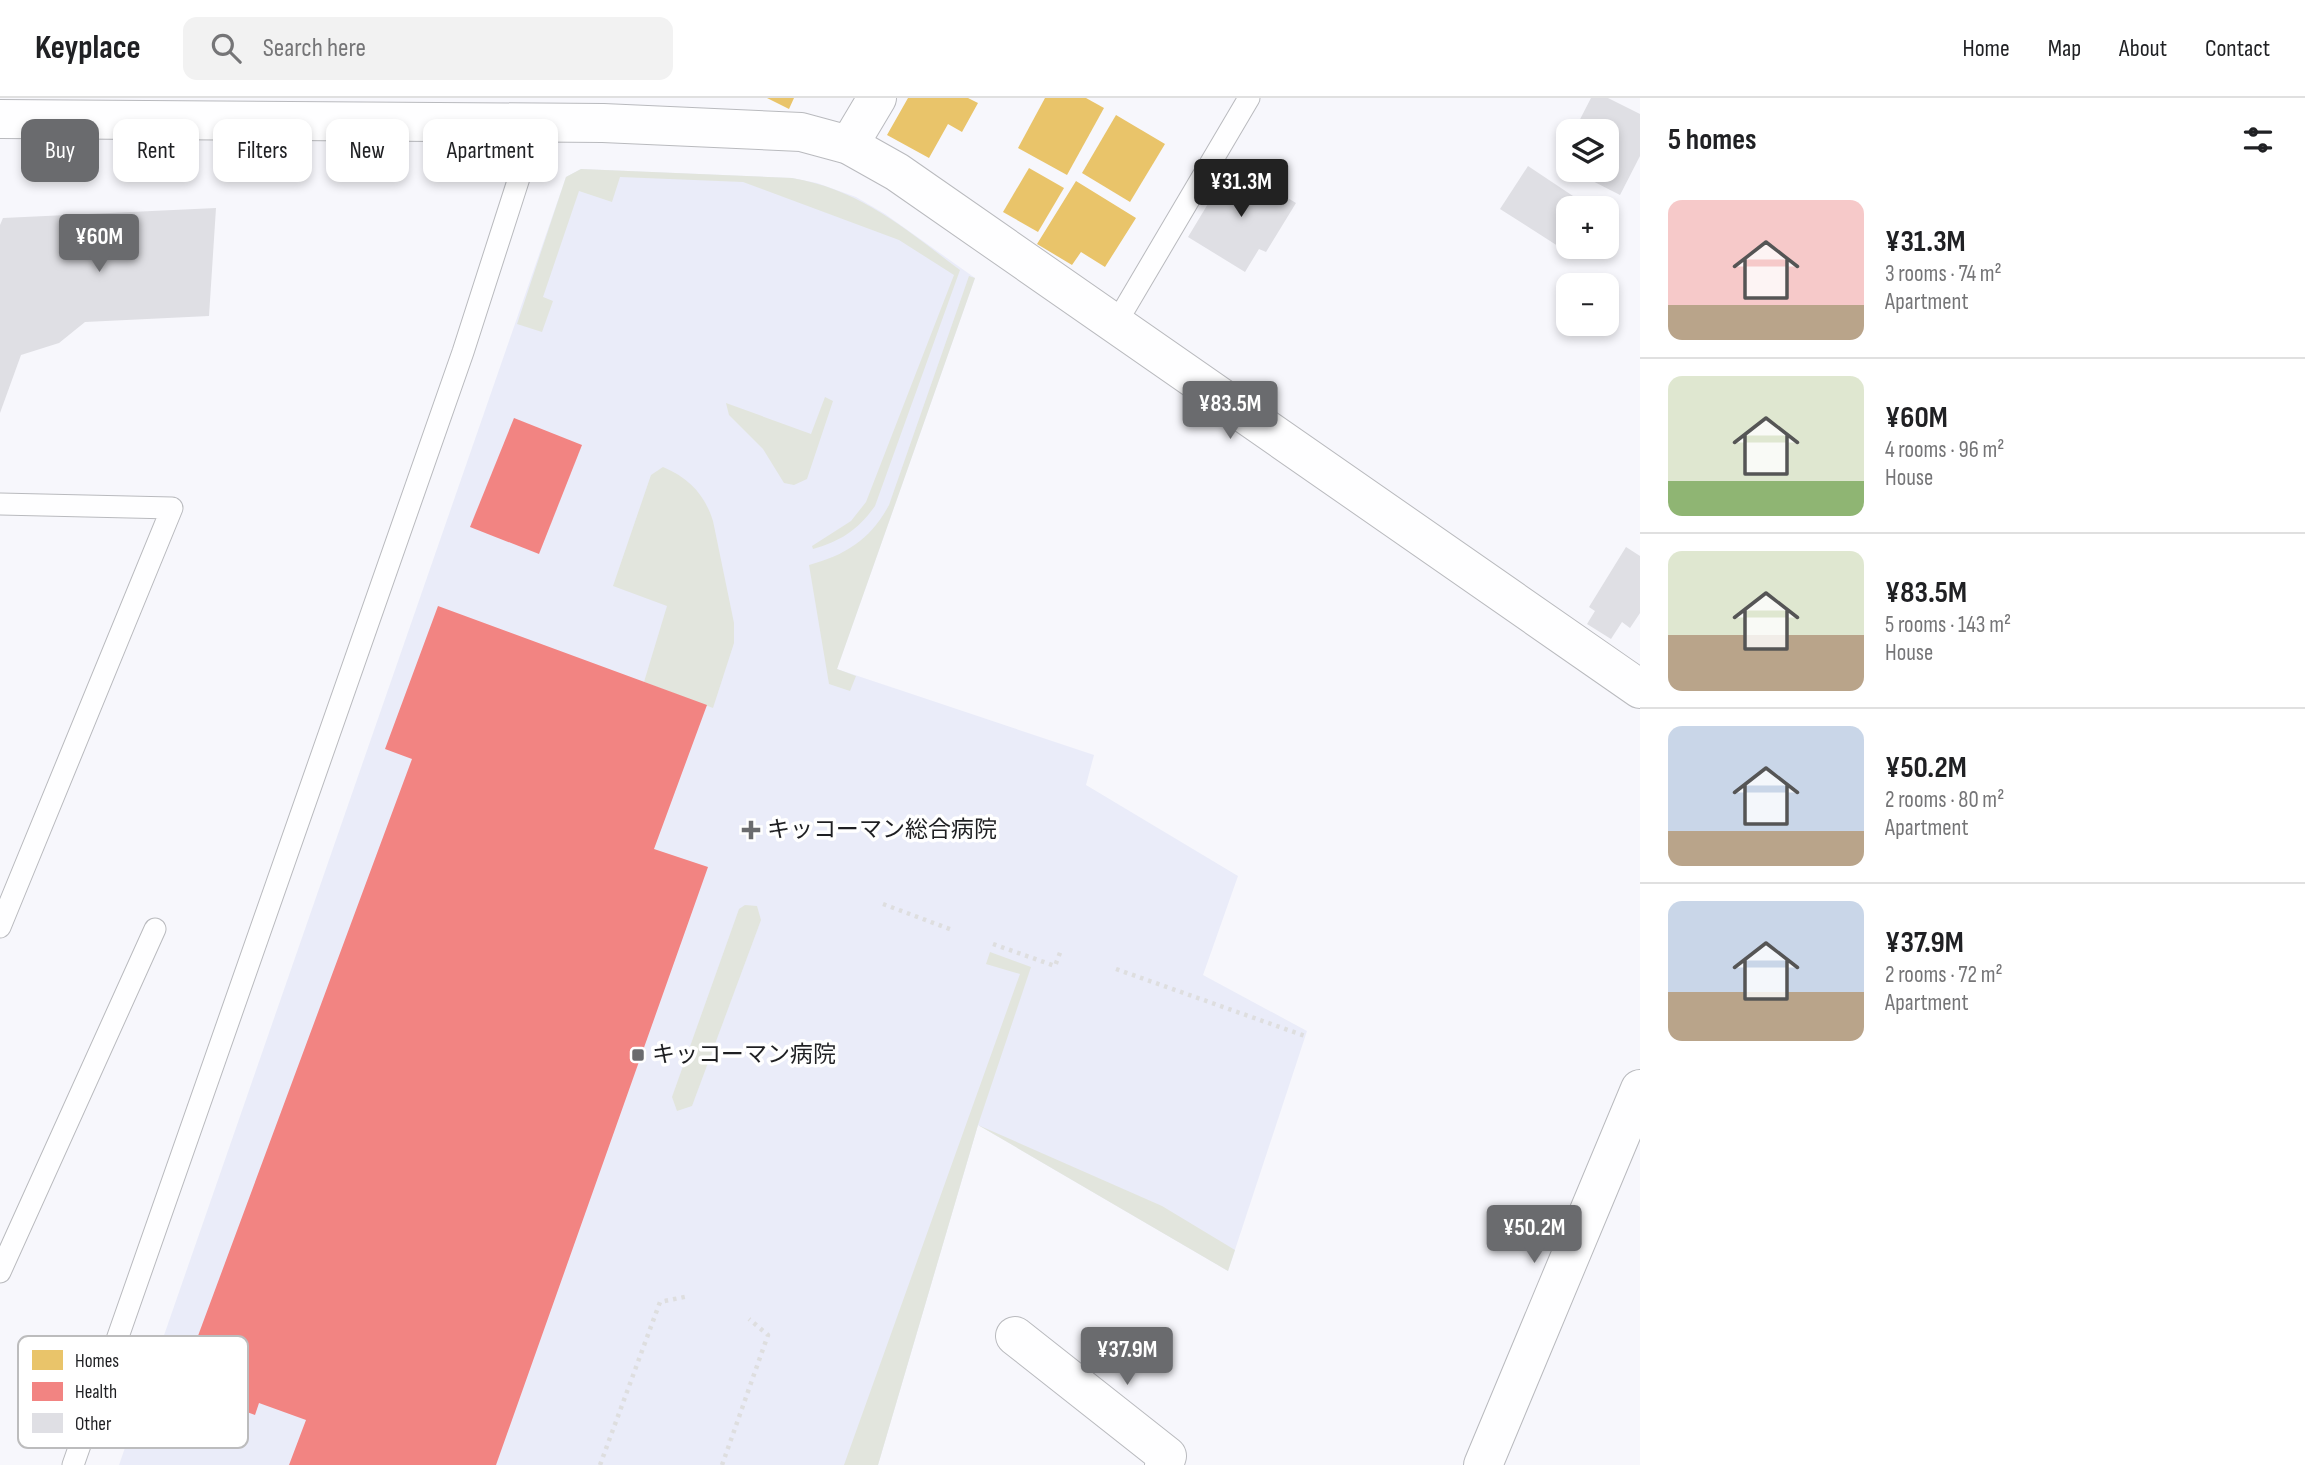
<!DOCTYPE html>
<html lang="en">
<head>
<meta charset="utf-8">
<style>
  :root { --surface:#fff; --page:#f2f2f2; --text:#202124; --muted:#757577; --line:#e0e0e0; --accent:#6a6b6e }
  body { margin:0; font-family:"Sofia Sans Condensed","Noto Sans JP",sans-serif; background:var(--page); color:var(--text); height:100vh; display:flex; flex-direction:column; font-size:26px; white-space:nowrap }
  * { box-sizing:border-box; margin:0 }
  p { font-size:23px; color:var(--muted) }
  .icon { flex:none; width:38px; height:38px; fill:none; stroke:currentColor; stroke-width:2; stroke-linecap:round; stroke-linejoin:round }
  .map { position:relative; flex:1; overflow:hidden }
  .sheet { display:flex; flex-direction:column; background:var(--surface); width:665px }
  .sheet>* { flex:none }
  .top-card { position:absolute; left:21px; top:21px; width:665px; height:63px; display:flex; gap:14px }
  .buttons { position:absolute; left:1556px; top:21px; display:grid; gap:14px }
  .buttons a { display:grid; place-items:center; width:63px; height:63px; border-radius:14px; background:var(--surface); box-shadow:0 4px 10px #0003; font-size:35px }
  .price { position:absolute; translate:-50% -60px; padding:0 16px; border-radius:7px; background:var(--accent); color:#fff; font-size:23px; line-height:46px; filter:drop-shadow(0 2px 4px #0008) }
  .price::after { content:''; position:absolute; left:50%; top:42px; width:21px; height:16px; margin-left:-10px; background:inherit; clip-path:polygon(0 0,100% 0,50% 100%) }
  .price.selected { background:#222; color:#fff }
  ul { padding:0; list-style:none }
  li { display:flex; align-items:center; gap:21px; height:175px; padding:0 28px }
  li+li { border-top:2px solid var(--line) }
  li span { display:grid; place-items:center; flex:none; width:196px; height:140px; border-radius:14px; color:#555 }
  li>.icon { margin-inline-start:auto }
  span .icon { width:84px; height:84px; fill:#fffc; stroke-width:1 }
  li b { font-size:30px }
  h2 { display:flex; justify-content:space-between; align-items:center; height:84px; padding:0 28px; font-size:30px }
  .tag { padding:0 24px; border-radius:14px; background:var(--surface); box-shadow:0 4px 10px #0003; font-size:24px; line-height:63px }
  .tag.selected { background:var(--accent); color:#fff }
  header { display:flex; align-items:center; gap:42px; box-sizing:border-box; height:98px; padding:0 35px; background:var(--surface); border-bottom:2px solid var(--line) }
  header strong { font-size:33px }
  nav { display:flex; gap:38px; margin-inline-start:auto; font-size:24px }
  .search { width:490px; height:63px; background:var(--page); display:flex; align-items:center; gap:18px; box-sizing:border-box; padding:0 24px; border-radius:14px; color:var(--muted); font-size:26px }
  main { display:flex; flex:1; min-height:0 }
  .map>svg:first-child { display:block }
  .built { fill:#eaecf9 }
  .green { fill:#e2e5dd }
  .homes { fill:#e9c46a }
  .health { fill:#f28482 }
  .building { fill:#dfdfe4 }
  .lines { fill:none; stroke-linecap:round; stroke-linejoin:round }
  .service-casing { stroke:#b9babe; stroke-width:23 }
  .minor-casing { stroke:#b9babe; stroke-width:40 }
  .path { stroke:#dededf; stroke-width:4.5; stroke-dasharray:3.5 5; stroke-linecap:butt }
  .service { stroke:#fefeff; stroke-width:21 }
  .minor { stroke:#fefeff; stroke-width:38 }
  .poi-dot { fill:#6a6b6e; stroke:#fff; stroke-width:2.5 }
  .labels { text-anchor:middle; dominant-baseline:central; stroke-width:7; stroke-linejoin:round; paint-order:stroke }
  .poi-label { font-size:23px; fill:#1e1f22; stroke:#fff; text-anchor:start }
  .key { fill:#fff; stroke:#bcbcbd; stroke-width:2 }
  .key-label { font-size:19px; fill:#1e1f22 }
</style>
</head>
<body>
<header>
<strong>Keyplace</strong>
<div class="search"><svg class="icon" aria-label="search" viewBox="0 0 24 24"><circle cx="10" cy="10" r="6"/><path d="M15 15l6 6"/></svg>Search here</div>
<nav><a>Home</a><a>Map</a><a>About</a><a>Contact</a></nav>
</header>
<main>
<div class="map">
<svg width="1640" height="1367" viewBox="0 0 1640 1367">
  <rect width="100%" height="100%" fill="#f7f7fc"/>
  <path class="built" d="M581 71 792 80 817 85 856 99 885 116 975 180 837 571 1094 657 1086 687 1238 778 1203 877 1307 933 1228 1173 978 1027 878 1367H119L566 79Z"/>
  <g class="green">
    <path d="M581 71 792 80C862 92 905 131 960 172L875 408C858 432 841 443 813 451L812 448 851 423 866 404 954 177 899 142 743 84 620 79 612 104 579 93 543 199 553 203 542 234 517 226 566 79Z"/>
    <path d="M969 178 975 180 837 571 856 578 850 593 829 586 809 467C846 457 871 441 889 407Z"/>
    <path d="M825 299 833 303 807 381 794 387 784 385 763 351 729 317 726 305 811 336Z"/>
    <path d="M663 369C689 380 705 397 713 423L734 525V545L713 610 644 584 667 508 613 488 651 377Z"/>
    <path d="M745 807 757 808 761 822 692 1008 677 1013 672 999 739 811Z"/>
    <path d="M990 854 1031 869 978 1027 1162 1108 1235 1152 1228 1173 978 1027 878 1367H844L1020 876 986 866Z"/>
  </g>
  <g class="homes">
    <path d="M767 0H794L789 11Z"/>
    <path d="M908 0H968L978 5 962 34 948 26 929 60 887 37Z"/>
    <path d="M1045 0H1086L1104 10 1067 77 1018 50Z"/>
    <path d="M1116 17 1165 46 1130 104 1082 75Z"/>
    <path d="M1029 70 1064 90 1038 134 1003 114Z"/>
    <path d="M1076 83 1136 120 1105 169 1081 154 1072 167 1037 146Z"/>
  </g>
  <g class="health">
    <path d="M514 320 582 347 539 456 470 429Z"/>
    <path d="M438 508 707 607 654 751 708 769 496 1367H289L306 1322 259 1305 255 1317 179 1289 412 661 385 651Z"/>
  </g>
  <g class="building">
    <path d="M1591 0H1608L1640 16V58L1620 97 1571 72H1606V33H1574Z"/>
    <path d="M1568 45V70L1558 65Z"/>
    <path d="M1232 66 1296 105 1266 154 1259 151 1245 174 1188 139Z"/>
    <path d="M1528 68 1588 108 1568 110V139L1561 150 1500 111Z"/>
    <path d="M216 110 209 218 85 224 59 245 21 257 0 315V127L3 120Z"/>
    <path d="M1626 449 1640 458V515L1630 530 1622 524 1611 541 1587 526 1595 513 1589 509Z"/>
  </g>
  <g class="lines">
    <defs>
      <g id="service">
        <path d="M1115 227 1249 0"/>
        <path d="M0 406 172 410 0 829"/>
        <path d="M0 1174 155 831"/>
        <path d="M73 1367 463 254 537 24"/>
      </g>
      <g id="minor">
        <path d="M0 21 603 25 801 34 849 47 897 74 1640 591"/>
        <path d="M849 47 877 0"/>
        <path d="M1015 1238 1167 1358 1164 1367"/>
        <path d="M1483 1367 1640 991"/>
      </g>
    </defs>
    <use href="#service" class="service-casing"/>
    <use href="#minor" class="minor-casing"/>
    <g class="path">
      <path d="M883 806 952 832"/>
      <path d="M993 846 1055 868 1061 852"/>
      <path d="M1116 871 1305 938"/>
      <path d="M600 1367 660 1204 689 1198"/>
      <path d="M722 1367 768 1237 749 1221"/>
    </g>
    <use href="#service" class="service"/>
    <use href="#minor" class="minor"/>
  </g>
  <g class="poi-dot">
    <path d="M747.5 721.5h7v7h7v7h-7v7h-7v-7h-7v-7h7z"/>
    <rect x="631" y="950" width="14" height="14" rx="3.5"/>
  </g>
  <g class="labels">
    <g class="poi-label">
      <text x="767" y="732">キッコーマン総合病院</text>
      <text x="652" y="957">キッコーマン病院</text>
    </g>
  </g>
  <rect x="18" y="1238" width="230" height="112" rx="10" class="key"/>
  <rect x="32" y="1252" width="31" height="20" fill="#e9c46a"/>
  <rect x="32" y="1284" width="31" height="19" fill="#f28482"/>
  <rect x="32" y="1315" width="31" height="20" fill="#dfdfe4"/>
  <g class="key-label">
    <text x="75" y="1269">Homes</text>
    <text x="75" y="1300">Health</text>
    <text x="75" y="1332">Other</text>
  </g>
</svg>
<div class="buttons">
<a><svg class="icon" aria-label="layers" viewBox="0 0 24 24"><path d="M12 4l9 5-9 5-9-5zM3 14l9 5 9-5"/></svg></a>
<a>+</a>
<a>−</a>
</div>
<b class="price selected" style="left:1241px;top:121px">¥31.3M</b>
<b class="price" style="left:99px;top:176px">¥60M</b>
<b class="price" style="left:1230px;top:343px">¥83.5M</b>
<b class="price" style="left:1534px;top:1167px">¥50.2M</b>
<b class="price" style="left:1127px;top:1289px">¥37.9M</b>
<div class="top-card">
<a class="tag selected">Buy</a>
<a class="tag">Rent</a>
<a class="tag">Filters</a>
<a class="tag">New</a>
<a class="tag">Apartment</a>
</div>
</div>
<section class="sheet">
<h2>5 homes<svg class="icon" aria-label="filters" viewBox="0 0 24 24"><path d="M4 7h16M4 17h16"/><circle cx="9" cy="7" r="2"/><circle cx="15" cy="17" r="2"/></svg></h2>
<ul>
<li><span style="background:linear-gradient(#f6c9c9 75%,#b9a48a 0)"><svg class="icon" aria-label="home" viewBox="0 0 24 24"><path d="M3 11l9-7 9 7M6 9v11h12V9"/></svg></span><div><b>¥31.3M</b><p>3 rooms · 74 m²</p><p>Apartment</p></div></li>
<li><span style="background:linear-gradient(#dfe7d0 75%,#8fb573 0)"><svg class="icon" aria-label="home" viewBox="0 0 24 24"><path d="M3 11l9-7 9 7M6 9v11h12V9"/></svg></span><div><b>¥60M</b><p>4 rooms · 96 m²</p><p>House</p></div></li>
<li><span style="background:linear-gradient(#dfe7d0 60%,#b9a48a 0)"><svg class="icon" aria-label="home" viewBox="0 0 24 24"><path d="M3 11l9-7 9 7M6 9v11h12V9"/></svg></span><div><b>¥83.5M</b><p>5 rooms · 143 m²</p><p>House</p></div></li>
<li><span style="background:linear-gradient(#c9d6e8 75%,#b9a48a 0)"><svg class="icon" aria-label="home" viewBox="0 0 24 24"><path d="M3 11l9-7 9 7M6 9v11h12V9"/></svg></span><div><b>¥50.2M</b><p>2 rooms · 80 m²</p><p>Apartment</p></div></li>
<li><span style="background:linear-gradient(#c9d6e8 65%,#b9a48a 0)"><svg class="icon" aria-label="home" viewBox="0 0 24 24"><path d="M3 11l9-7 9 7M6 9v11h12V9"/></svg></span><div><b>¥37.9M</b><p>2 rooms · 72 m²</p><p>Apartment</p></div></li>
</ul>
</section>
</main>
</body>
</html>
